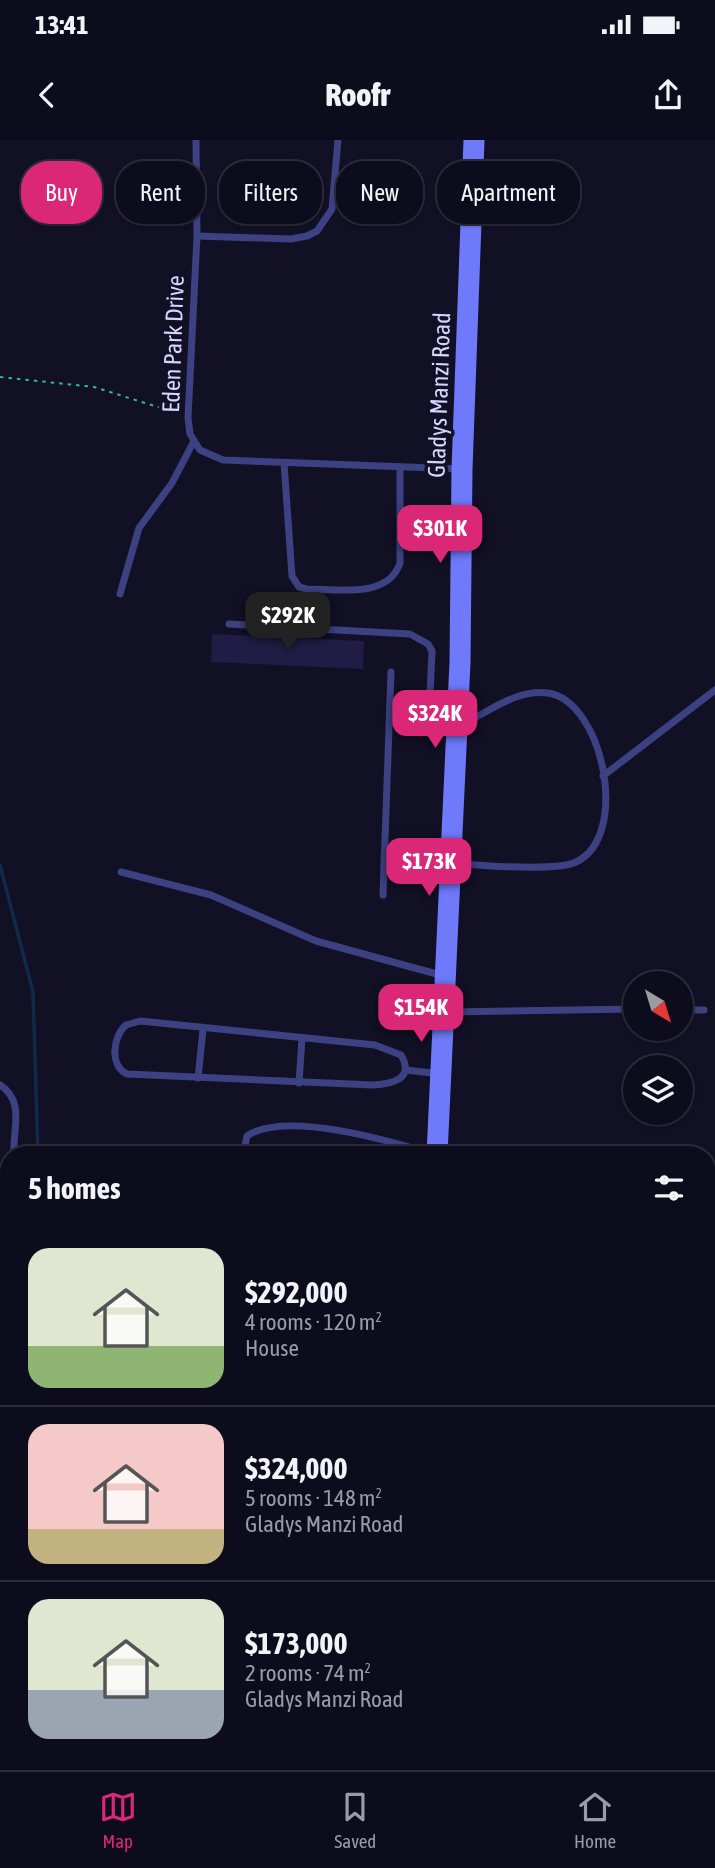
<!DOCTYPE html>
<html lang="en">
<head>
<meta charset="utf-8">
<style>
  :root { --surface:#0d0c1c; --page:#161525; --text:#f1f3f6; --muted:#9a9ba3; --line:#2d2c3b; --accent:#db2777 }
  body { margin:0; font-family:"Asap Condensed",sans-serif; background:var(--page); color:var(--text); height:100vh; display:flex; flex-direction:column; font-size:26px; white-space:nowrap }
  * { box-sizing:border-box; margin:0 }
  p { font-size:23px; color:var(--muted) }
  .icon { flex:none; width:38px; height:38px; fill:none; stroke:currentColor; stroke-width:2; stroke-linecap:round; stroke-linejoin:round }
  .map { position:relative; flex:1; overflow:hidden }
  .panel { position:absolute; left:0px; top:1006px; width:716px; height:625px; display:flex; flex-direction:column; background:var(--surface); border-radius:28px 28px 0 0; box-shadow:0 2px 5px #0004,0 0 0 2px var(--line) }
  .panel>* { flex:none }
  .guide { position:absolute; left:21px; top:21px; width:674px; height:63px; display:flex; gap:14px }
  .needle { width:46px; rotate:142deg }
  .fabs { position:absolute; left:623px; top:831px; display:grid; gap:14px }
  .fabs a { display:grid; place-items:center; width:70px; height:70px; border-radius:50%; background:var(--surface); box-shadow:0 2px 5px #0004,0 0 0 2px var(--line); font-size:35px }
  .price { position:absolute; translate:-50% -60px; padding:0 16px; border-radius:14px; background:var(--accent); color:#fff; font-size:23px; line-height:46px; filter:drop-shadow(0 2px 4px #0008) }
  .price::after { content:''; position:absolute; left:50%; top:42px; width:21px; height:16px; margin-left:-10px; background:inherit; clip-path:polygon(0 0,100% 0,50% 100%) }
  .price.selected { background:#222; color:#fff }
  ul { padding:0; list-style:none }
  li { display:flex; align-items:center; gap:21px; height:175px; padding:0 28px }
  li+li { border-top:2px solid var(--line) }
  li span { display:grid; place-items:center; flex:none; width:196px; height:140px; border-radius:21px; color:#555 }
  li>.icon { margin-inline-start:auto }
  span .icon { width:84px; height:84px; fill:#fffc; stroke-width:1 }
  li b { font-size:30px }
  h2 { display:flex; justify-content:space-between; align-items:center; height:84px; padding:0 28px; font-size:30px }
  .tag { padding:0 24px; border-radius:28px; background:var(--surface); box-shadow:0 2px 5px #0004,0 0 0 2px var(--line); font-size:24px; line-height:63px }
  .tag.selected { background:var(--accent); color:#fff }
  .status { display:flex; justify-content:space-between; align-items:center; height:49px; padding:0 35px; background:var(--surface); direction:ltr }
  .status svg { height:19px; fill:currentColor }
  header { display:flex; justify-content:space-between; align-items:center; height:91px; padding:0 28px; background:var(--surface); font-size:32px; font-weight:800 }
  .dock { display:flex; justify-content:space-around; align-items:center; height:98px; border-top:2px solid var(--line); background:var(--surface); font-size:19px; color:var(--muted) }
  .dock a { display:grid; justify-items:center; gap:4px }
  .dock .selected { color:var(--accent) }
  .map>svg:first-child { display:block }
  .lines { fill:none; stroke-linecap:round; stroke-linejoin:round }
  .stream { stroke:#102b49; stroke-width:3.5 }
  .building { fill:#201c45 }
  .path { stroke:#33b49e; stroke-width:2; stroke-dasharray:3.5 5; stroke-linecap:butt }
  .lane { stroke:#3c4182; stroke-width:7 }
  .street { stroke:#3c4182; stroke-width:14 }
  .secondary { stroke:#6f7afb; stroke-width:21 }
  .rail-casing { stroke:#08f7f6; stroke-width:6 }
  .rail { stroke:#111025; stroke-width:3.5; stroke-dasharray:10; stroke-linecap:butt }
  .labels { text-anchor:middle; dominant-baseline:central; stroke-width:7; stroke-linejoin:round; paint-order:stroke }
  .street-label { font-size:24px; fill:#d5d5fe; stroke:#111025 }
</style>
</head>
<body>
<div class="status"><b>13:41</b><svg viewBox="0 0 49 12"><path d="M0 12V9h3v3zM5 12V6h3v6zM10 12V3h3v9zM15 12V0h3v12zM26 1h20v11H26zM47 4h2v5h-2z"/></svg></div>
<header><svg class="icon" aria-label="back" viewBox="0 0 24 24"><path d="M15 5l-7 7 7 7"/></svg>Roofr<svg class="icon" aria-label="share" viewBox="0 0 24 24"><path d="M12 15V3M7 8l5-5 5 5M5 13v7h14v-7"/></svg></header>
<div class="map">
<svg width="715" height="1630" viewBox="0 0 715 1630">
  <rect width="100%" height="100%" fill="#111025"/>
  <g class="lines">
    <path class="stream" d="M0 725 33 852 38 1015"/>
  </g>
  <path class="building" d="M212 494 364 501 363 529 211 522Z"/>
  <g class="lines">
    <g class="path">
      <path d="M0 237 94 247 177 273"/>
      <path d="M0 1276H9"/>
    </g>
    <g class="lane">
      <path d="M196 0 197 96 188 278 190 294 200 310 223 320 461 329"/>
      <path d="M197 96 291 99 307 96 317 91 332 69 338 0"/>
      <path d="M284 323 292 436 299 447 307 449C338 449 388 459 400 423V327"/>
      <path d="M120 454 139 388 172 343 194 301"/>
      <path d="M229 484 410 494 428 504 432 511 429 576 439 590C478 586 506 548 548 553 603 561 631 696 576 722 549 735 419 720 384 717"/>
      <path d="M603 636 715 550"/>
      <path d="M121 732 211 755 316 801 444 836"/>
      <path d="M383 755 391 532"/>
      <path d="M681 870H704"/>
      <path d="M448 872 635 869"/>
      <path d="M140 881 375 905 401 915C415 939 392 944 373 945L127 934C109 926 113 896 126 885Z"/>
      <path d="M406 930 440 934"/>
      <path d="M198 938 203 890"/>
      <path d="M299 943 302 898"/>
      <path d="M0 945C26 962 12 990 14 1015"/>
      <path d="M243 1015 247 996C285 970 390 1001 433 1014"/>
      <path d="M707 1099 715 1098"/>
      <path d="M0 1194H9"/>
    </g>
    <path class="street" d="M0 1602 8 1462"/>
    <g class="secondary">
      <path d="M437 1015 460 522 462 329 474 0"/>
      <path d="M0 1233 9 1234"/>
      <path d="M707 1296 715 1297"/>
      <path d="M409 1630V1622"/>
    </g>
    <defs>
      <g id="rail">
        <path d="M0 1398 9 1400"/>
        <path d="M0 1410 9 1412"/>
        <path d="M482 1622 495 1630"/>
        <path d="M504 1622 518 1630"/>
      </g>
    </defs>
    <use href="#rail" class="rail-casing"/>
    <use href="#rail" class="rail"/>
  </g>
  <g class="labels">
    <g class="street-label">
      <text transform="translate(173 204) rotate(-88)">Eden Park Drive</text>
      <text transform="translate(439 255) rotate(-88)">Gladys Manzi Road</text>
    </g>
  </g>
</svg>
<div class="fabs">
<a><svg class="needle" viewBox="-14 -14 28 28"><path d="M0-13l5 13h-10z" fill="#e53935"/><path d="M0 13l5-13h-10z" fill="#9a9ba3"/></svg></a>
<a><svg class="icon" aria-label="layers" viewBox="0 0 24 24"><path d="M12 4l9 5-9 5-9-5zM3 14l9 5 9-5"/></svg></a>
</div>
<b class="price" style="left:440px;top:425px">$301K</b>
<b class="price selected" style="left:288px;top:512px">$292K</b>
<b class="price" style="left:435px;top:610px">$324K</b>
<b class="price" style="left:429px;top:758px">$173K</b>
<b class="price" style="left:421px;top:904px">$154K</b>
<div class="guide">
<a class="tag selected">Buy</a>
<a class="tag">Rent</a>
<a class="tag">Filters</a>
<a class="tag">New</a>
<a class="tag">Apartment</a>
</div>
<section class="panel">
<h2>5 homes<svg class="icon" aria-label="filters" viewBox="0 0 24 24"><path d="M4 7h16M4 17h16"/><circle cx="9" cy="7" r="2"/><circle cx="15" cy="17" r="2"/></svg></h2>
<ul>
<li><span style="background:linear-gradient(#dfe7d0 70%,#8fb573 0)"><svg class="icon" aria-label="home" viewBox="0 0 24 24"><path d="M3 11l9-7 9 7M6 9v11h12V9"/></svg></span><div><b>$292,000</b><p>4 rooms · 120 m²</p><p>House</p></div></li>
<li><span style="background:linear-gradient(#f6c9c9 75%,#c2b280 0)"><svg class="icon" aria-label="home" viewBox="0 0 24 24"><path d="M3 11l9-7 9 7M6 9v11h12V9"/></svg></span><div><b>$324,000</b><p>5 rooms · 148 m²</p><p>Gladys Manzi Road</p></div></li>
<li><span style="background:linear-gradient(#dfe7d0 65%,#9aa5b1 0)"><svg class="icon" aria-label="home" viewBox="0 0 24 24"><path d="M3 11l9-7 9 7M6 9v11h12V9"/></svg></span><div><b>$173,000</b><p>2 rooms · 74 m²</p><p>Gladys Manzi Road</p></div></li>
</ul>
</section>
</div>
<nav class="dock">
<a class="selected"><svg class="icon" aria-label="map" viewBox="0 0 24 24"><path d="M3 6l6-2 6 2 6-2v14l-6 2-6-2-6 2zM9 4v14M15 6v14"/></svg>Map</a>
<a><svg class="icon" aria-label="saved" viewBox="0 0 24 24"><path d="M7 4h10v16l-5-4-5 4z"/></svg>Saved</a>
<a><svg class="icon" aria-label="home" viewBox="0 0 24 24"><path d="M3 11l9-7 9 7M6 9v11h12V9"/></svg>Home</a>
</nav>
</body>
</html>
